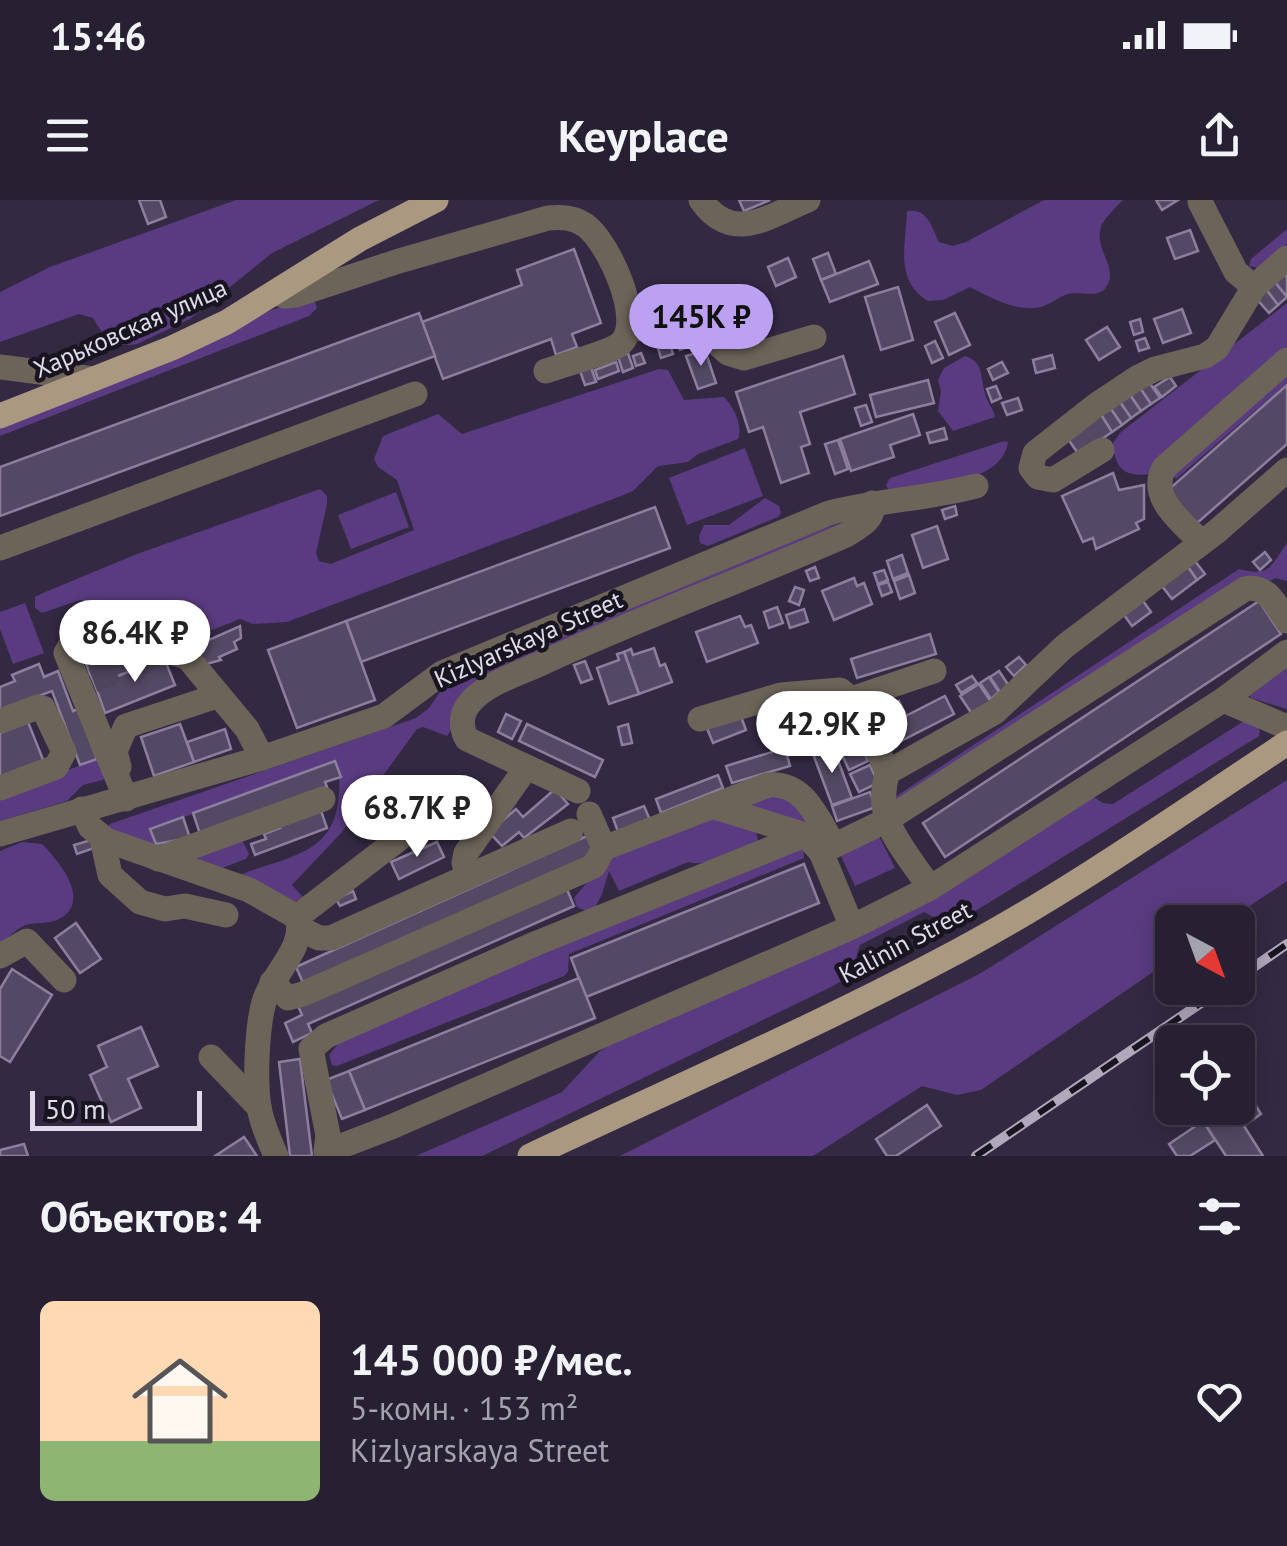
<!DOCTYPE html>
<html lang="ru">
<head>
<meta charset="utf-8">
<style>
  :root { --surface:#271f32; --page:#2f273a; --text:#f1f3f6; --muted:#a4a2ac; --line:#433d4d; --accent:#bca0f2 }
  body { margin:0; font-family:"PT Sans",sans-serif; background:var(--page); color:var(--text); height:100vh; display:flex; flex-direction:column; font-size:38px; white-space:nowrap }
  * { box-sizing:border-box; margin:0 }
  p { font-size:32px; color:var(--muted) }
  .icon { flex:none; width:55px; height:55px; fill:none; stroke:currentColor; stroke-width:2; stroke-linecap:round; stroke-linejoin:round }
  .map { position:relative; height:956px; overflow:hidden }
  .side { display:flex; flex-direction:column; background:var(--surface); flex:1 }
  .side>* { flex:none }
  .needle { width:65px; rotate:139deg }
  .controls { position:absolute; left:1155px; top:705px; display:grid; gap:20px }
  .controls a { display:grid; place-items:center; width:100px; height:100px; border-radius:15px; background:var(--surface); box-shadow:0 5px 25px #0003,0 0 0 2px var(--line); font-size:50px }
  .scale { position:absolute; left:30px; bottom:25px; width:172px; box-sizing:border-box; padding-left:10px; border:5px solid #e1dbeb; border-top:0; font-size:28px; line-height:35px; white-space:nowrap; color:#e1dbeb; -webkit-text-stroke:8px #191520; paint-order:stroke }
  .price { position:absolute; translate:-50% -85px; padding:0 22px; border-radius:35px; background:#fff; color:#222; font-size:32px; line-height:65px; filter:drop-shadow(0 2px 5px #0008) }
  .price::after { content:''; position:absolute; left:50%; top:60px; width:30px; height:22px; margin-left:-15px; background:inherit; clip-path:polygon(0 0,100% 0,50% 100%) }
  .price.current { background:var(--accent); color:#111 }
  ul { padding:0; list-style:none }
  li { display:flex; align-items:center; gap:30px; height:250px; padding:0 40px }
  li+li { border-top:2px solid var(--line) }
  li span { display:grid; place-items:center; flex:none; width:280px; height:200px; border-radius:15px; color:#555 }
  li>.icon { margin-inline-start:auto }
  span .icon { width:120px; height:120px; fill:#fffc; stroke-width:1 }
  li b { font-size:42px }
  h2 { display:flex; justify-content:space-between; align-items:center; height:120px; padding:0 40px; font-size:42px }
  .status { display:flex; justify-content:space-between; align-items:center; height:70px; padding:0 50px; background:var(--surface); direction:ltr }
  .status svg { height:28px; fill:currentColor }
  header { display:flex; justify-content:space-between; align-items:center; height:130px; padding:0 40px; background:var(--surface); font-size:45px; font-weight:700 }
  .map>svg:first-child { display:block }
  .green { fill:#5a3b81 }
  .building { fill:#534964; stroke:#8b7f9d; stroke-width:2.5 }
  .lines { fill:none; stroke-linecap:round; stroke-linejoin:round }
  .minor-tunnel { stroke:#4e445c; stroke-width:25; stroke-dasharray:25 12; stroke-linecap:butt }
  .minor { stroke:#6d6459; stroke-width:25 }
  .major { stroke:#aa9880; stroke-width:25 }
  .rail-casing { stroke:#b0a8bb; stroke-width:10 }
  .rail { stroke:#191520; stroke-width:6; stroke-dasharray:19; stroke-linecap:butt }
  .labels { text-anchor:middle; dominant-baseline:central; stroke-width:9; stroke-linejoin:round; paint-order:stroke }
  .street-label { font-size:25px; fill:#e1dbeb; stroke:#191520 }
</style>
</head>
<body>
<div class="status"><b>15:46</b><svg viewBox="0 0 49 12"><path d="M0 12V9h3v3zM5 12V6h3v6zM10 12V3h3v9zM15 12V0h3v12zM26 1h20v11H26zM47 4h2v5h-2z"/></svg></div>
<header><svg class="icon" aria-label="menu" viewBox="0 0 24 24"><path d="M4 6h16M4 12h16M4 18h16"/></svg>Keyplace<svg class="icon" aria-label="share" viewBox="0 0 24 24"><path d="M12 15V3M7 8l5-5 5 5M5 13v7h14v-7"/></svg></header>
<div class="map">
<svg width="1287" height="956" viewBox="0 0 1287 956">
  <rect width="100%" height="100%" fill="#342943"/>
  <g class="green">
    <path d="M236 0H379L272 53 190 119 137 144C115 149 103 136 93 118L79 114 0 142V92L50 67Z"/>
    <path d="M1044 0H1123C1116 7 1107 16 1102 24 1092 46 1117 66 1108 84 1101 99 1085 92 1073 93 1061 94 1055 102 1044 106 1020 114 991 98 970 87L943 100 928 101C894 80 906 45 907 11 928 8 931 26 939 42L953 46 966 42Z"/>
    <path d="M1287 29V44L1258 68 1249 66 1251 59Z"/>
    <path d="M309 99 315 102 317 108 309 116 0 236V228L178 158 271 110Z"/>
    <path d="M1287 103V147L1160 257 1152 274C1126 277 1115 271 1113 243L1121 232Z"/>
    <path d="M965 156C984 162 980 176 985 193 987 203 993 207 995 217L953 231 938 211 941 191 938 180 944 168Z"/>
    <path d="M659 169 668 170 684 200 724 197C734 207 743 226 738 239L698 254 688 262 658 266 633 291 621 296 287 422 253 424 240 419 189 439 167 418 161 417 113 434 106 433 91 403 80 400 42 413 35 408V397L43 393 137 354 320 289 327 296V304L316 353 319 361 331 364 414 330 397 280 378 267 374 259 383 236 438 214 462 234Z"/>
    <path d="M1287 172V183L1176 279 1171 273Z"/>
    <path d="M1004 241 1008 242C1002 286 922 286 888 289L886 285 890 278Z"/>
    <path d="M745 248 763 296 687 325 669 278Z"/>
    <path d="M396 292 409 327 351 349 338 315Z"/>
    <path d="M765 298 779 306 781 313 778 317 708 346 700 343 699 336 704 325H729Z"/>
    <path d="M843 322 844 325 480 487 447 536 423 527 417 529 342 632 292 685 303 697 293 703 240 675C278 659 329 656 337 608 340 591 341 578 335 562L151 629 156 644 150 646 105 629 110 624 416 518 429 508 444 486 749 354Z"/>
    <path d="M1287 343V381L1275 378 901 604 895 597 1239 369C1270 377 1270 367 1287 343Z"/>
    <path d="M25 403 44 453 13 464 0 429V412Z"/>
    <path d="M1283 467 1287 468V509L1251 498 1250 494Z"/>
    <path d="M1244 521 1256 525 1260 531 1259 536 951 726 924 712 860 745 850 776 831 787 482 956H416L562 892 600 851 613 843 1094 597 1103 603 1113 604Z"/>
    <path d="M97 559 107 574 103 580 83 585 67 601 0 621V596Z"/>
    <path d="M1287 580V681L1226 722H1172V759L981 890 957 895 922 886 813 956H620L981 773Z"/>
    <path d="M789 590 810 628 745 608V598Z"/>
    <path d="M704 615 756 632 758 641C737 651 712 668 688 662L619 691 609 671 602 694 595 708 588 712 577 707 574 698 610 655Z"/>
    <path d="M879 636 895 668 855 686 840 654Z"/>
    <path d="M242 640 249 654 246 659 214 671 185 656Z"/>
    <path d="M22 642 42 644 47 649C65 669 91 705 57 720 47 724 37 722 26 725 16 728 10 738 0 742V651Z"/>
    <path d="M803 646 804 658 569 754 568 772 564 776 337 866 332 865 329 855 347 833Z"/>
  </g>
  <g class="building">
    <path d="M139 0H160L166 17 148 24Z"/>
    <path d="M739 0H770L744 11Z"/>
    <path d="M1156 0H1178L1162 10Z"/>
    <path d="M1190 30 1198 51 1175 59 1167 38Z"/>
    <path d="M574 49 601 123 572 134 577 147 556 155 551 139 443 179 422 122 522 85 517 70Z"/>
    <path d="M828 53 836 74 821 80 813 59Z"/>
    <path d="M788 58 796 77 776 86 768 67Z"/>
    <path d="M869 61 878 84 830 102 821 80Z"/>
    <path d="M1283 73 1287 77V97L1274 81Z"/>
    <path d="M1274 81 1287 97 1278 105 1265 88Z"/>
    <path d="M898 87 913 140 881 150 865 97Z"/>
    <path d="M1265 88 1278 105 1269 113 1255 97Z"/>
    <path d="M1182 109 1191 133 1163 143 1154 119Z"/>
    <path d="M419 113 435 156 0 316V267Z"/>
    <path d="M955 113 970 145 949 155 935 122Z"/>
    <path d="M1140 119 1143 132 1134 135 1130 122Z"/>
    <path d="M1107 127 1120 147 1099 160 1086 140Z"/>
    <path d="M693 134 696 144 680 150 676 140Z"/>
    <path d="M1145 138 1149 148 1139 151 1136 141Z"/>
    <path d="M935 141 943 158 932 163 925 146Z"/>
    <path d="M670 144 673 154 661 158 658 148Z"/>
    <path d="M705 150 716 183 698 189 686 156Z"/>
    <path d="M628 153 633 168 623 172 618 157Z"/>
    <path d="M641 153 645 163 636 166 633 156Z"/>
    <path d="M1052 155 1055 168 1036 173 1033 160Z"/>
    <path d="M843 156 855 194 800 212 810 244 801 247 809 273 781 283 763 227 749 232 736 192Z"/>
    <path d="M616 162 619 171 598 179 595 170Z"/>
    <path d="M1002 162 1008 173 993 180 988 169Z"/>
    <path d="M591 167 596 182 585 185 580 171Z"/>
    <path d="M1170 177 1176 186 1162 197 1154 187Z"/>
    <path d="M928 180 934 203 876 217 870 195Z"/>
    <path d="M1149 182 1160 198 1151 204 1140 188Z"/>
    <path d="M1287 185V244L1196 324 1167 291Z"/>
    <path d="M996 186 1001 198 992 202 987 189Z"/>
    <path d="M1140 188 1151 204 1141 211 1130 195Z"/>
    <path d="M1130 195 1141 211 1131 218 1120 202Z"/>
    <path d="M1018 198 1022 210 1007 215 1002 203Z"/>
    <path d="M1120 202 1131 218 1122 225 1111 209Z"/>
    <path d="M866 205 872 222 861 226 855 208Z"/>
    <path d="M1111 209 1122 225 1112 232 1101 215Z"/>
    <path d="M1100 213 1112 232 1079 255 1066 236Z"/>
    <path d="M913 214 920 235 890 245 894 257 851 271 840 239Z"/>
    <path d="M944 228 947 239 930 243 927 233Z"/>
    <path d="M838 240 848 269 835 274 825 244Z"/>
    <path d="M1113 273 1119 290 1144 285V319L1136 323 1139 329 1096 349 1093 338 1083 342 1062 296Z"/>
    <path d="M955 306 957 315 945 319 942 310Z"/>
    <path d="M655 307 670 348 361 462 346 421Z"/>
    <path d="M937 326 948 359 923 368 912 335Z"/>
    <path d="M1265 352 1271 360 1260 370 1253 362Z"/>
    <path d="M902 355 908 373 893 379 887 361Z"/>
    <path d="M1195 361 1205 374 1197 380 1188 367Z"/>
    <path d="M815 367 819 378 810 381 806 371Z"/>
    <path d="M1188 367 1197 380 1172 399 1162 386Z"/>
    <path d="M884 370 888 380 878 384 874 373Z"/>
    <path d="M909 375 915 393 900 399 894 381Z"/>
    <path d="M854 378 857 386 864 383 872 404 834 420 822 391Z"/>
    <path d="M888 382 892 392 882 396 878 385Z"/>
    <path d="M795 387 804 390 799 405 789 401Z"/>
    <path d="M1143 401 1151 412 1132 426 1124 415Z"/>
    <path d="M1259 401 1281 434 945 657 923 623Z"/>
    <path d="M777 407 783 423 769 428 764 412Z"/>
    <path d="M804 409 808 422 790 428 786 415Z"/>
    <path d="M740 416 745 427 751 425 758 443 707 462 696 432Z"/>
    <path d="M346 421 375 500 297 528 268 450Z"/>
    <path d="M166 425 173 442 121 462 114 445Z"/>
    <path d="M240 426 241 438 234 442 237 449 219 457 221 460 199 466 191 448Z"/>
    <path d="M930 434 936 454 857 478 851 459Z"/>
    <path d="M114 445 121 462 160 447 164 458 95 485 90 474 105 468 99 450Z"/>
    <path d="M654 448 660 466 665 464 672 482 639 494 624 452 631 449 633 455Z"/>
    <path d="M99 450 105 468 90 474 83 456Z"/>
    <path d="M624 452 639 494 609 504 597 468 619 460 617 454Z"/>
    <path d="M1019 457 1026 465 1014 476 1006 467Z"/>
    <path d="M164 458 175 485 105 513 95 485Z"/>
    <path d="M585 461 592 479 581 483 574 465Z"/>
    <path d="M39 464 44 477 58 471 73 511 78 509 97 559 80 565 52 491 0 510V487L15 481 12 475Z"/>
    <path d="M999 471 1009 486 1000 492 990 477Z"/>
    <path d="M972 476 977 483 961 493 956 485Z"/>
    <path d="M989 477 999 492 991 499 980 483Z"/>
    <path d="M979 484 991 502 972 514 960 496Z"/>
    <path d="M945 496 954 514 897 543 888 525Z"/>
    <path d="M899 501 905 513 887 521 882 509Z"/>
    <path d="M772 504 778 523 766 527 760 508Z"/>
    <path d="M506 514 521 521 512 539 498 532Z"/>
    <path d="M740 514 746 530 713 543 706 526Z"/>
    <path d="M28 522 44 562 0 579V533Z"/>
    <path d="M180 524 194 562 154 576 141 537Z"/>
    <path d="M527 524 603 560 595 577 519 541Z"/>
    <path d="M628 524 632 543 622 545 618 527Z"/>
    <path d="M225 529 231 549 194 562 187 542Z"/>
    <path d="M856 535 868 561 849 570 837 544Z"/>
    <path d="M833 547 852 598 832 605 813 554Z"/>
    <path d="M785 548 790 566 732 583 726 566Z"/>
    <path d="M335 561 341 577 325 582 327 587 200 634 193 613Z"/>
    <path d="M870 565 878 583 859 592 850 574Z"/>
    <path d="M718 575 723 588 661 613 656 599Z"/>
    <path d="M555 589 568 604 524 638 519 632 502 646 489 632 516 609 523 617Z"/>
    <path d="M870 592 876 607 837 621 832 606Z"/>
    <path d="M644 606 650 620 618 632 613 618Z"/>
    <path d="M320 608 327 628 255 655 251 644 266 639 264 634 280 628 278 623Z"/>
    <path d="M183 617 190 638 156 644 150 629Z"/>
    <path d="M589 635 597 653 304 785 296 767Z"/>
    <path d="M91 640 94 648 77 654 74 645Z"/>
    <path d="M437 642 444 657 399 679 391 662Z"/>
    <path d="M804 664 819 703 586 797 571 758Z"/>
    <path d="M566 687 574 706 308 824 312 833 293 842 285 823 302 815 298 806Z"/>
    <path d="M353 691 356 699 340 706 336 699Z"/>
    <path d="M76 723 101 759 80 773 55 738Z"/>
    <path d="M12 769 52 795 10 862 0 856V789Z"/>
    <path d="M579 778 595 818 365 910 349 871Z"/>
    <path d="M141 827 158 866 128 879 141 908 111 922 90 875 107 867 98 846Z"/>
    <path d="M300 859 312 956H290L279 862Z"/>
    <path d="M349 871 365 910 342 919 326 880Z"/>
    <path d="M1247 892 1261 914 1244 926 1263 956H1226L1203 921 1224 908H1238V899Z"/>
    <path d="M927 905 941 926 896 956H887L876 939Z"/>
    <path d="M1203 921 1215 940 1190 956H1177L1169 944Z"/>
    <path d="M244 937 257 956H215Z"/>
    <path d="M24 944 28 956H0V950Z"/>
  </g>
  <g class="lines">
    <path class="minor-tunnel" d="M93 480 162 453"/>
    <g class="minor">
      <path d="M701 0C732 45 769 16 808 0"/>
      <path d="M1200 2 1236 72 1254 87"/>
      <path d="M277 92 284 96 296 95 399 61 548 18C562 17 573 17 585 25 608 41 646 123 620 144 609 153 562 165 546 171"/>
      <path d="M630 129 687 127 702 131 728 153 744 158 814 137"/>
      <path d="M0 167 94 179"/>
      <path d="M1102 250 1053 280 1038 277 1031 268 1035 253 1095 206 1137 178 1155 169 1205 156 1217 148 1254 87 1287 58"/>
      <path d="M1201 342C1182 322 1148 298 1164 268L1287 160"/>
      <path d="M0 348 415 194"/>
      <path d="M106 448 90 437 72 443 66 453 126 599"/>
      <path d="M162 453 171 452 188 458 247 529 262 558"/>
      <path d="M851 499 934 471"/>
      <path d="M1223 500 1287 527"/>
      <path d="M700 519 781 495 840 490 851 499 888 572"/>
      <path d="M0 521 38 507 43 508 64 552 56 567 0 588"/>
      <path d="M119 567 115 551 126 526 217 496"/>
      <path d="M578 591 467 539C461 529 460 515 469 504 484 484 520 473 542 463 642 417 746 379 846 335 859 327 875 320 872 303"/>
      <path d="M712 606 805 635 821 652 852 727"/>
      <path d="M82 609 90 627 106 640 249 690 297 717C307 747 272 773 264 802 257 827 254 885 260 912 263 926 270 942 276 956"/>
      <path d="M589 614 604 648"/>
      <path d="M0 634 262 558 384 516 442 473 829 313C878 300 927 299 976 286"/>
      <path d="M805 635 537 743 326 836 311 849 328 935 326 952 391 927 852 727 930 688 1223 500 1287 452"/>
      <path d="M102 638 110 675 140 702 165 709 185 706 226 715"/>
      <path d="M821 652 885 621 1245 389C1267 384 1275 404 1287 421"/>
      <path d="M158 659 323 599"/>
      <path d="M469 676 571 631"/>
      <path d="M930 688C906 651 871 619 888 572L995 512 1065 446 1216 332 1287 270"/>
      <path d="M297 717 422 621"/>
      <path d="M301 729 319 738H331L469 676 464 663 466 653 526 568"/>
      <path d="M0 756 27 741 64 780"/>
      <path d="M272 782 288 798 303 794 594 666 604 648 768 585C805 582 816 617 834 645"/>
      <path d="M211 857 259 907"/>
    </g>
    <g class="major">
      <path d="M0 216 172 148 227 122 360 39 436 0"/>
      <path d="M530 956C674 888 820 825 960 750 1072 690 1181 613 1287 543"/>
    </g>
    <defs>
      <g id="rail">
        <path d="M1238 778 1287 744"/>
        <path d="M976 956 1223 788"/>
      </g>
    </defs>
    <use href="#rail" class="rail-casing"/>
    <use href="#rail" class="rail"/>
  </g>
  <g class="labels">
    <g class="street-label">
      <text transform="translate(130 128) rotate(-24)">Харьковская улица</text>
      <text transform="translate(528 439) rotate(-24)">Kizlyarskaya Street</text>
      <text transform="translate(905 742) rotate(-28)">Kalinin Street</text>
    </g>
  </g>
</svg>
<div class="controls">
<a><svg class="needle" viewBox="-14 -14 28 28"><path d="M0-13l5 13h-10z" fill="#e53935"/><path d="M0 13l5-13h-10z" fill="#a4a2ac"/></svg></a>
<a><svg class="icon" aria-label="locate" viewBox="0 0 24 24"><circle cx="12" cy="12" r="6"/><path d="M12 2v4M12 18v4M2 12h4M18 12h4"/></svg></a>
</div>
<div class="scale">50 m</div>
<b class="price current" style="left:701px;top:169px">145K ₽</b>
<b class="price" style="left:135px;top:485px">86.4K ₽</b>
<b class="price" style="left:832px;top:576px">42.9K ₽</b>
<b class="price" style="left:417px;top:660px">68.7K ₽</b>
</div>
<section class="side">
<h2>Объектов: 4<svg class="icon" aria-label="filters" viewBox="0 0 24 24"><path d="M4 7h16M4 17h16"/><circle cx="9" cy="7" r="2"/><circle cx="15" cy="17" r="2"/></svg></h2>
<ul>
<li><span style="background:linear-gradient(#ffd9b3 70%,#8fb573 0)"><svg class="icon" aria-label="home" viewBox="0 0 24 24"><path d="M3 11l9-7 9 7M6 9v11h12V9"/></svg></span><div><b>145 000 ₽/мес.</b><p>5-комн. · 153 m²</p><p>Kizlyarskaya Street</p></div><svg class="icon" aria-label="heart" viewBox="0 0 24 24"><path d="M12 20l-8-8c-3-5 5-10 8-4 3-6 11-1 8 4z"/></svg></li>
</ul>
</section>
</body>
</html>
